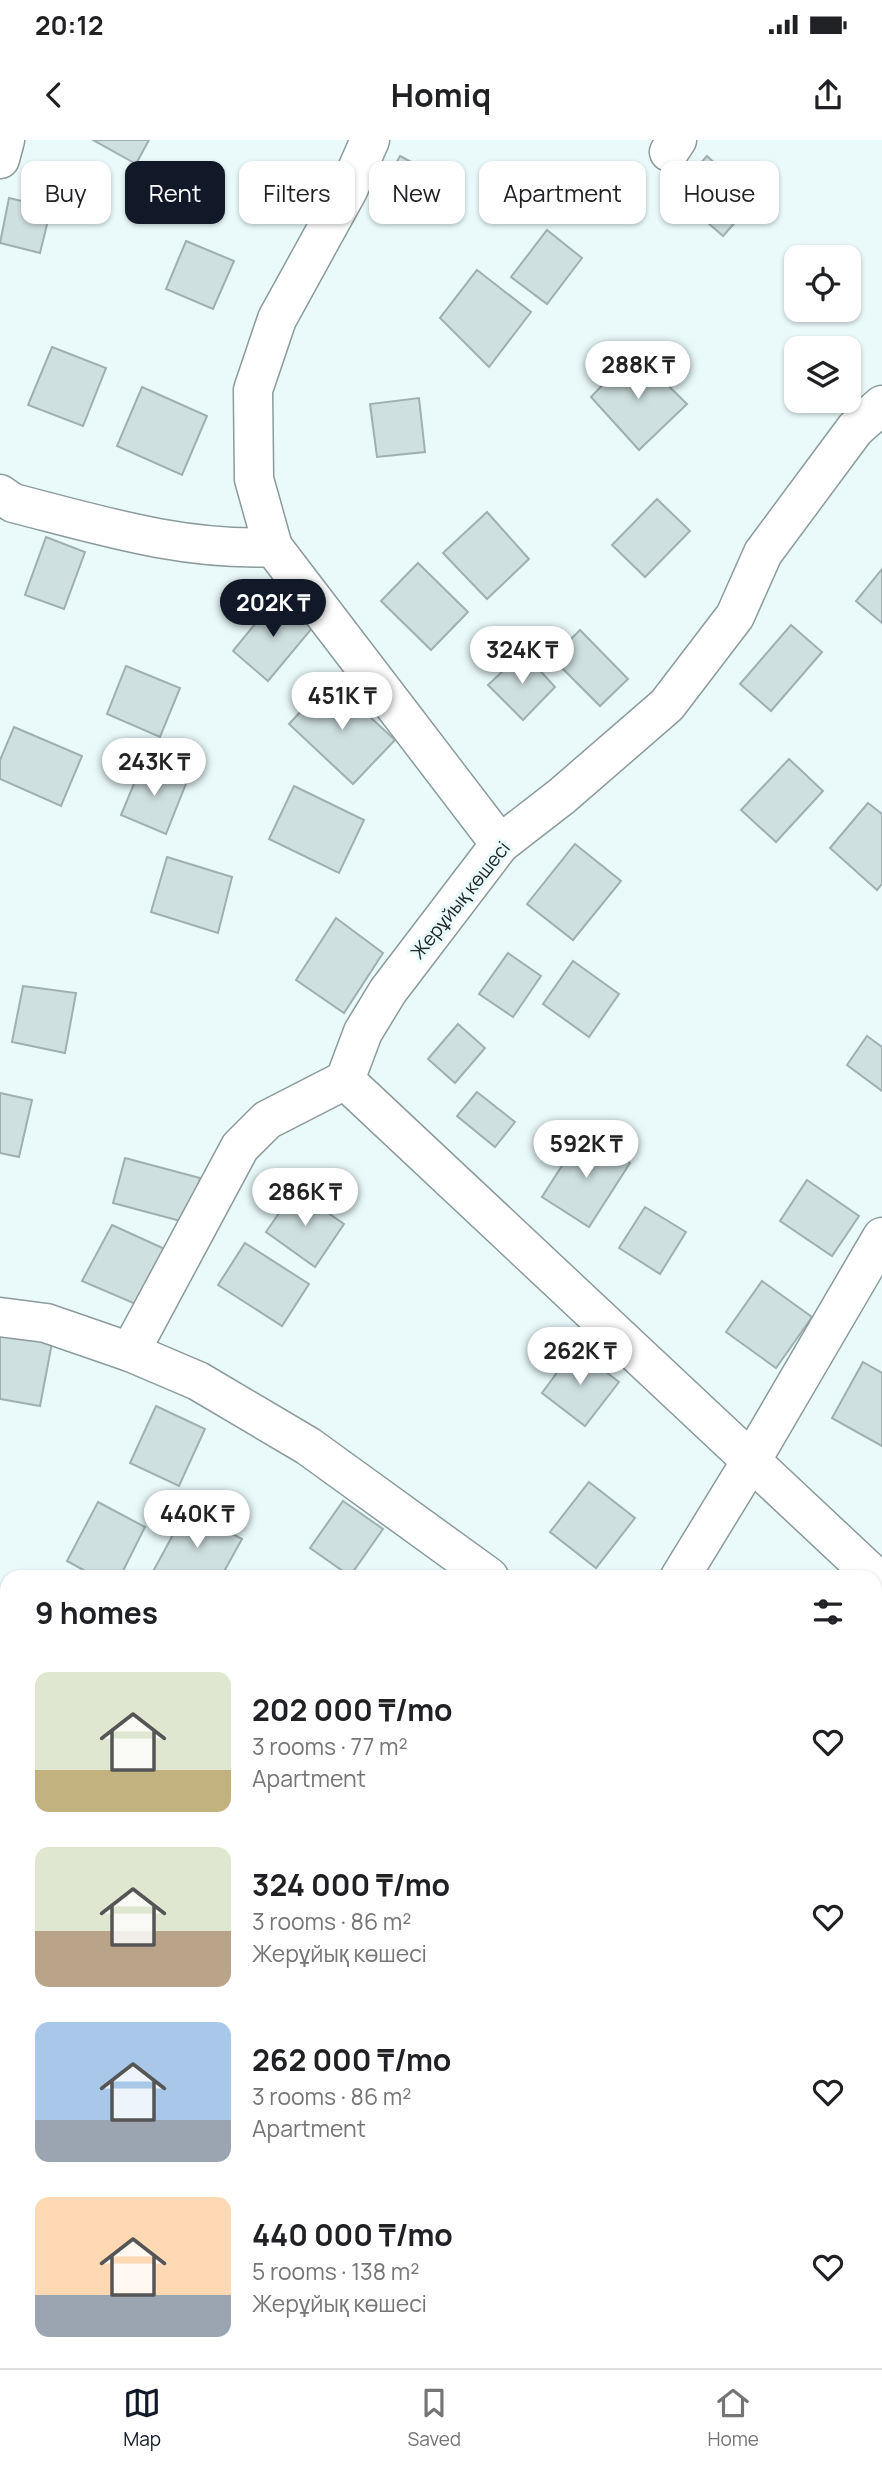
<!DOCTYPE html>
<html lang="en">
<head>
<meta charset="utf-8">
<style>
  :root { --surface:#fff; --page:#f2f2f2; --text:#202124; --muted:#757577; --line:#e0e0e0; --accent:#111827 }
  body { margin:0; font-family:Manrope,sans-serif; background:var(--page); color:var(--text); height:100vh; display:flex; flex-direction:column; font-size:26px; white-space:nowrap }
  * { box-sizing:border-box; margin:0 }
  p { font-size:23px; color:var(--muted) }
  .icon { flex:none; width:38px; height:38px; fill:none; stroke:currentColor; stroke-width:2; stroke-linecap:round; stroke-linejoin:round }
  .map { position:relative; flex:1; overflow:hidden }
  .drawer { position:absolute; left:0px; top:1430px; width:882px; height:800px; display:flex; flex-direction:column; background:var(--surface); border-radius:21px 21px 0 0; box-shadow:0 2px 5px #0004 }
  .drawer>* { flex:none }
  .top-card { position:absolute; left:21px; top:21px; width:840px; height:63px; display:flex; gap:14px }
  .controls { position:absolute; left:784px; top:105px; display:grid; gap:14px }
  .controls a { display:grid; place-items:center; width:77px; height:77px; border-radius:14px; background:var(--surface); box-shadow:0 2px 5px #0004; font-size:35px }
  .price { position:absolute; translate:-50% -60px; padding:0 16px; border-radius:24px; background:#fff; color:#222; font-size:23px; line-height:46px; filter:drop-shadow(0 2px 4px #0008) }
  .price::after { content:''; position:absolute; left:50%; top:42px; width:21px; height:16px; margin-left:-10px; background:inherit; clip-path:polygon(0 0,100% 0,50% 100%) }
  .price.current { background:var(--accent); color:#fff }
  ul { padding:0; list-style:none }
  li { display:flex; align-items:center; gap:21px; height:175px; padding:0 35px }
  li span { display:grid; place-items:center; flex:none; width:196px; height:140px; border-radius:14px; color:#555 }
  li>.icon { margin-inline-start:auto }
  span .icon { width:84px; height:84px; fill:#fffc; stroke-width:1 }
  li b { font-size:30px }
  h2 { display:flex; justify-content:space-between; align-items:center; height:84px; padding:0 35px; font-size:30px }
  .tag { padding:0 24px; border-radius:14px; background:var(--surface); box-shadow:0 2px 5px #0004; font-size:24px; line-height:63px }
  .tag.current { background:var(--accent); color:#fff }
  .status { display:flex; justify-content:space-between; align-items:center; height:49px; padding:0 35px; background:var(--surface); direction:ltr }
  .status svg { height:19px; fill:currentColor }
  header { display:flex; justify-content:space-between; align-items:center; height:91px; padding:0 35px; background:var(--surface); font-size:32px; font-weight:700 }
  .tab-bar { display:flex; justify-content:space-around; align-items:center; height:98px; border-top:2px solid var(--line); background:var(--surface); font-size:19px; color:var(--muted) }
  .tab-bar a { display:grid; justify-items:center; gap:4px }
  .tab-bar .current { color:var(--accent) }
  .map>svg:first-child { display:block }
  .building { fill:#cfe0e0; stroke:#a0afb0; stroke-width:2 }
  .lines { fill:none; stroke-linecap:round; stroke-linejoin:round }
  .minor-casing { stroke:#8b9a9b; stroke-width:41 }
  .minor { stroke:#fff; stroke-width:38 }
  .labels { text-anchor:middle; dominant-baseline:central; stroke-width:6; stroke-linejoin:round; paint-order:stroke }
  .street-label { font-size:19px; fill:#212727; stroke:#eafafb }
</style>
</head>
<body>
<div class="status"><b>20:12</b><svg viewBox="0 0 49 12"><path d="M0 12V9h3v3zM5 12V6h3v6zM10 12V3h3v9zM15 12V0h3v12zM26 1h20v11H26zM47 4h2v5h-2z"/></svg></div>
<header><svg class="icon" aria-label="back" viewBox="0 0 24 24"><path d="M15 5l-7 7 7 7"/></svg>Homiq<svg class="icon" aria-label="share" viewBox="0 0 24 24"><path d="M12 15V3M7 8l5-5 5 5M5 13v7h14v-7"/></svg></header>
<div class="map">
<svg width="882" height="2228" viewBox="0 0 882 2228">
  <rect width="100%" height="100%" fill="#eafafb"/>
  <g class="building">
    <path d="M93 0H149L136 24Z"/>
    <path d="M400 16 443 39 422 78 379 54Z"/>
    <path d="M707 16 755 60 723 96 674 53Z"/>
    <path d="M9 58 51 68 40 113 0 103Z"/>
    <path d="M547 90 582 118 547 164 511 137Z"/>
    <path d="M186 101 234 121 213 169 166 149Z"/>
    <path d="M477 130 531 172 489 227 440 178Z"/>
    <path d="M52 207 106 228 83 286 28 265Z"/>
    <path d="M634 212 687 264 639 310 591 257Z"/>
    <path d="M142 247 207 276 182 335 117 306Z"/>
    <path d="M419 258 425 312 377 317 370 264Z"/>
    <path d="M657 359 690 391 645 437 612 405Z"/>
    <path d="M487 372 529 419 487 459 443 413Z"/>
    <path d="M46 397 85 412 64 469 25 455Z"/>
    <path d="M418 423 468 472 431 510 381 461Z"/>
    <path d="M882 429V483L856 461Z"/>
    <path d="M277 457 313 487 268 541 233 511Z"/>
    <path d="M791 485 822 512 771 571 740 544Z"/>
    <path d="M580 490 628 539 600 566 552 518Z"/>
    <path d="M523 512 555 547 523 580 488 545Z"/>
    <path d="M126 526 180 548 160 597 107 574Z"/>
    <path d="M330 540 395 600 353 644 289 584Z"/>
    <path d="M14 587 82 616 61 666 0 639V620Z"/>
    <path d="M789 619 823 651 776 702 741 670Z"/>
    <path d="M143 622 187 641 166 694 121 675Z"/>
    <path d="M294 646 364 680 339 733 269 699Z"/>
    <path d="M868 663 882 674V744L877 750 830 708Z"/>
    <path d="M575 704 621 741 573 800 527 764Z"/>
    <path d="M167 717 232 737 218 793 151 772Z"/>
    <path d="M336 778 383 813 344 873 296 840Z"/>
    <path d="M508 813 541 836 513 877 479 854Z"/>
    <path d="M573 821 619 854 589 897 543 864Z"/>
    <path d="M23 846 76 853 65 913 12 902Z"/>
    <path d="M458 884 485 908 455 943 428 919Z"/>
    <path d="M867 896 882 907V951L847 925Z"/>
    <path d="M477 952 515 982 495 1007 457 976Z"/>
    <path d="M0 953 32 960 19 1017 0 1013Z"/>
    <path d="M583 993 630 1023 589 1087 542 1057Z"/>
    <path d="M125 1018 200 1038 188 1083 113 1063Z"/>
    <path d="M807 1040 859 1076 832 1116 780 1081Z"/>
    <path d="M295 1050 344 1084 315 1127 266 1092Z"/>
    <path d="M645 1067 686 1092 660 1134 619 1108Z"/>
    <path d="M112 1085 167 1110 138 1165 82 1141Z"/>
    <path d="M245 1103 309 1144 282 1186 218 1145Z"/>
    <path d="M762 1141 812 1177 776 1228 726 1192Z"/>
    <path d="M0 1194 52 1203 40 1266 0 1259Z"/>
    <path d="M575 1208 619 1242 585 1286 542 1253Z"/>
    <path d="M863 1222 882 1233V1306L832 1278Z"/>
    <path d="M156 1266 205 1289 179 1346 130 1323Z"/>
    <path d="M589 1342 635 1378 596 1428 550 1392Z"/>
    <path d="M343 1361 383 1389 350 1436 310 1408Z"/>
    <path d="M98 1362 145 1387 120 1437H96L67 1421Z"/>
    <path d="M187 1369 242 1399 221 1437H150Z"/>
    <path d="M875 1623 882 1628V1726L875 1721Z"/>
    <path d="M882 1934V2007L875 2003V1946Z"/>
    <path d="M0 2123 7 2127V2182L0 2193Z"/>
    <path d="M340 2222H408L404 2228H348Z"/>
  </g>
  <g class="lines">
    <defs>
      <g id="minor">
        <path d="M669 12 677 0"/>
        <path d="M0 19 5 0"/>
        <path d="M0 354 13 363C100 385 181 411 273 407L500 704"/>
        <path d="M273 407 254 339 253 250 277 179 348 50 370 0"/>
        <path d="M345 940 875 1437"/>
        <path d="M0 1177 46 1183 130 1212 198 1241 308 1306 489 1437"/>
        <path d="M130 1212 240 1007 267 980 345 940 363 892 388 851 500 704 562 656 667 565 735 476 763 413 855 289 882 265"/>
        <path d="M680 1437 751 1321 882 1097"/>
        <path d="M875 1908 882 1912"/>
        <path d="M175 2228 179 2222"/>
        <path d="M644 2228 648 2222"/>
      </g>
    </defs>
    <use href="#minor" class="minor-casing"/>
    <use href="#minor" class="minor"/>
  </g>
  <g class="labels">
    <g class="street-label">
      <text transform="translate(460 760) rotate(-51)">Жерұйық көшесі</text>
    </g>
  </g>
</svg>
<div class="controls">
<a><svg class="icon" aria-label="locate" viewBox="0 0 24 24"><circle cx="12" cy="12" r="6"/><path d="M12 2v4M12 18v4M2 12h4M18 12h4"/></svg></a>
<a><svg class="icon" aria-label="layers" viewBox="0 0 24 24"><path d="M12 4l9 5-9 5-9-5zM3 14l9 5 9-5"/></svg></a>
</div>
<b class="price" style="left:638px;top:261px">288K ₸</b>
<b class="price current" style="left:273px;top:499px">202K ₸</b>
<b class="price" style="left:522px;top:546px">324K ₸</b>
<b class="price" style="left:342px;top:592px">451K ₸</b>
<b class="price" style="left:154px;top:658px">243K ₸</b>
<b class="price" style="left:586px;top:1040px">592K ₸</b>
<b class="price" style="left:305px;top:1088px">286K ₸</b>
<b class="price" style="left:580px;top:1247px">262K ₸</b>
<b class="price" style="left:197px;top:1410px">440K ₸</b>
<div class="top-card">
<a class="tag">Buy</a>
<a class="tag current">Rent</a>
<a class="tag">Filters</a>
<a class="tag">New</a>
<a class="tag">Apartment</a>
<a class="tag">House</a>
</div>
<section class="drawer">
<h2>9 homes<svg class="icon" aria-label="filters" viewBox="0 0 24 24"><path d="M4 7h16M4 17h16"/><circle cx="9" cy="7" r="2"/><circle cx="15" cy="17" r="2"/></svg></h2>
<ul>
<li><span style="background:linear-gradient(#dfe7d0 70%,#c2b280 0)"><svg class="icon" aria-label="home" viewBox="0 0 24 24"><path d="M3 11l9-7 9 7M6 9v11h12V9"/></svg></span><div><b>202 000 ₸/mo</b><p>3 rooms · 77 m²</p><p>Apartment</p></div><svg class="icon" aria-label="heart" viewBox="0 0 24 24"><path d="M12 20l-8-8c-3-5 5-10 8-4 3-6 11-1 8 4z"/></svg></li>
<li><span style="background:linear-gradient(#dfe7d0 60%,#b9a48a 0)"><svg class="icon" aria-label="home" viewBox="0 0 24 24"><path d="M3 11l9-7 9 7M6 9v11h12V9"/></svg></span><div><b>324 000 ₸/mo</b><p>3 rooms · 86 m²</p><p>Жерұйық көшесі</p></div><svg class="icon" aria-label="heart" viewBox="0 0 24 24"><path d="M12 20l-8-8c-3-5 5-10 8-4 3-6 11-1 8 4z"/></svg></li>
<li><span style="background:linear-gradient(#a9c7e8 70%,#9aa5b1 0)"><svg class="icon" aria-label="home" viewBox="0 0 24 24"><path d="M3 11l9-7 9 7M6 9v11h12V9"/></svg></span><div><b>262 000 ₸/mo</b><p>3 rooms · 86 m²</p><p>Apartment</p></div><svg class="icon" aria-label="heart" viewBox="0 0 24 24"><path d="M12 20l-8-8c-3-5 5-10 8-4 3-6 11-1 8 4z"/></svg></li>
<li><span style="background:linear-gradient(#ffd9b3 70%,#9aa5b1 0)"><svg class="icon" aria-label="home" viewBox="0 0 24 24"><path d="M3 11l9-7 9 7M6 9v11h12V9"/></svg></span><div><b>440 000 ₸/mo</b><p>5 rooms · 138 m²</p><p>Жерұйық көшесі</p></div><svg class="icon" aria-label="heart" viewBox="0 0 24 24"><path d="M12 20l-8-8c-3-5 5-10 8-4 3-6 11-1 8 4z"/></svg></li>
</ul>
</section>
</div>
<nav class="tab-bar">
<a class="current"><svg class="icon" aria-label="map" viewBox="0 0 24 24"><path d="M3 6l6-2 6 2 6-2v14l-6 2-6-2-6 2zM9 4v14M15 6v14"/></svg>Map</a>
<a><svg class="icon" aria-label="saved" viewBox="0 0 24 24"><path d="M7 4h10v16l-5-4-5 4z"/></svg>Saved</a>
<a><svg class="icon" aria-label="home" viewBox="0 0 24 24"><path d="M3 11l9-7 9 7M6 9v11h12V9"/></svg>Home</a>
</nav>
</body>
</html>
